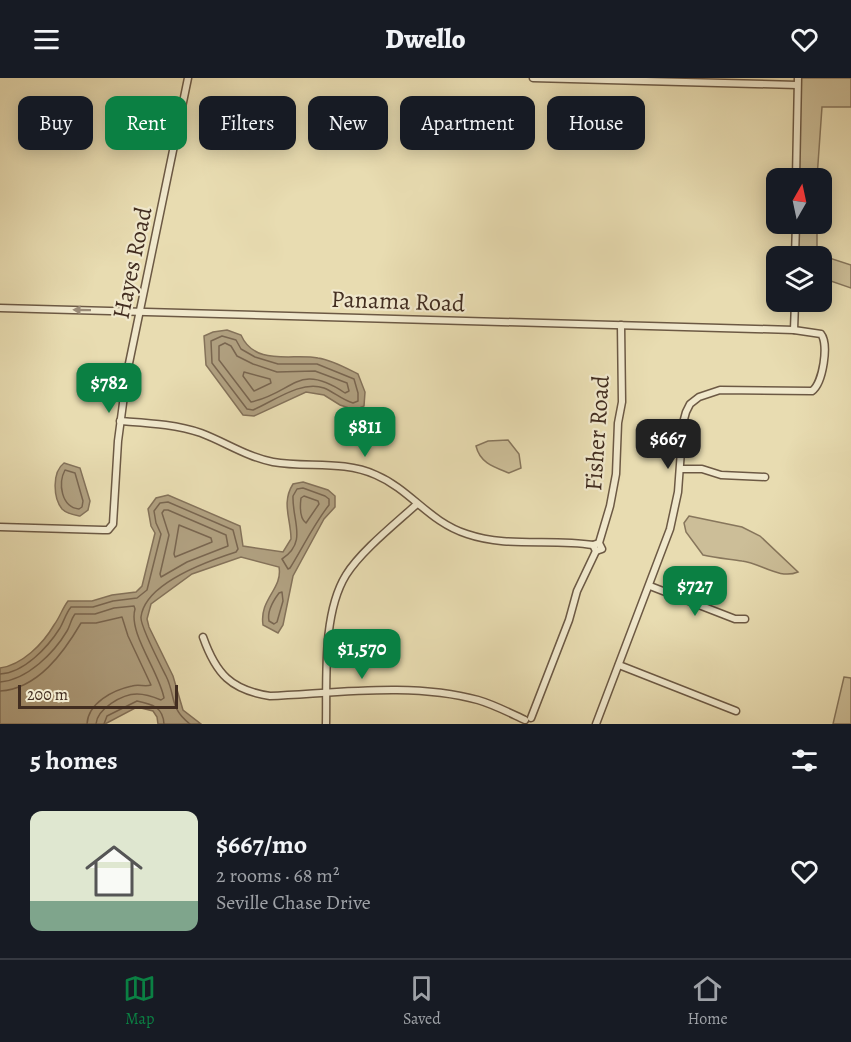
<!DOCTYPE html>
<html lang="en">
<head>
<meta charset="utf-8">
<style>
  :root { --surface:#171b24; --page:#242831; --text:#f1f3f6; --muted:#9ea1a6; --line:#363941; --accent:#0b8043 }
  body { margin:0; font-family:Alegreya,serif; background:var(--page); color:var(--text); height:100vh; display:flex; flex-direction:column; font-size:22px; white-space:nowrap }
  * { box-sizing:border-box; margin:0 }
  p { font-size:20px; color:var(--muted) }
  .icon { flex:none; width:33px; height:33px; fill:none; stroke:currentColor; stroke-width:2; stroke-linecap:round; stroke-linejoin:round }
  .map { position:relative; height:646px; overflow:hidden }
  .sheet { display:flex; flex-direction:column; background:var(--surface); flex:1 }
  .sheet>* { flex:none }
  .guide { position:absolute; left:18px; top:18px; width:816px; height:54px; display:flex; gap:12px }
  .needle { width:39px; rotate:9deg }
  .controls { position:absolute; left:766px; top:90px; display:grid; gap:12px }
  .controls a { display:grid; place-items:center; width:66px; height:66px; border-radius:12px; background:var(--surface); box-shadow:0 3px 15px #0003; font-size:30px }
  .scale { position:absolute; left:18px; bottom:15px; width:160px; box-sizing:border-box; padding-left:6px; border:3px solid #422d20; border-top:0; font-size:16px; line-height:21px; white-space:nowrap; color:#422d20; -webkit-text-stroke:4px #f0e8cc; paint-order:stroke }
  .price { position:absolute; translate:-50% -51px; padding:0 14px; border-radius:12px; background:var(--accent); color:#fff; font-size:20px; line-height:39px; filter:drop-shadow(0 2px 3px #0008) }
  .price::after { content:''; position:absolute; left:50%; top:36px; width:18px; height:14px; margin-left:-9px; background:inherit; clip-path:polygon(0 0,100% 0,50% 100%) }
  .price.selected { background:#222; color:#fff }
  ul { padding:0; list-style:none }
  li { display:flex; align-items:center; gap:18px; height:150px; padding:0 30px }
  li span { display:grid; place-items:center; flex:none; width:168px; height:120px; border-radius:12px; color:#555 }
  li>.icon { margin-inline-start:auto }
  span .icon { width:72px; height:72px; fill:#fffc; stroke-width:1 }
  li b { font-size:26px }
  h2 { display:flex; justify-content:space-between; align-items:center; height:72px; padding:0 30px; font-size:26px }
  .chip { padding:0 21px; border-radius:12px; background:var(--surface); box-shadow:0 3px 15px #0003; font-size:21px; line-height:54px }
  .chip.selected { background:var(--accent); color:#fff }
  header { display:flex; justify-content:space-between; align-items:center; height:78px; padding:0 30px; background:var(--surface); font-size:27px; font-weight:800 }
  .tab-bar { display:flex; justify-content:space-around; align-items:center; height:84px; border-top:2px solid var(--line); background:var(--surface); font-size:16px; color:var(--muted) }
  .tab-bar a { display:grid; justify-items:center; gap:3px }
  .tab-bar .selected { color:var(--accent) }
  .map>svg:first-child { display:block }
  .green { fill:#ccbe98; stroke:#87765c; stroke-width:1.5 }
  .water { fill:#b0a080; stroke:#84725a; stroke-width:1.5 }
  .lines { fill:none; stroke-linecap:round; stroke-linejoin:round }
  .shore { stroke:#796650; stroke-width:1.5 }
  .minor-casing { stroke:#6c5944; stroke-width:9 }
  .minor { stroke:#f0e8cc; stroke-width:6 }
  .oneway { fill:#998a76 }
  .labels { text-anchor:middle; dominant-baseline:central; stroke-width:4.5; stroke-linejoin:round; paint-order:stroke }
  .street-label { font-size:24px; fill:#422d20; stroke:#f0e8cc }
</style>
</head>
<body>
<header><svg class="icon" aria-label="menu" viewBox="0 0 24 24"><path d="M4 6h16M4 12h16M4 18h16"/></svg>Dwello<svg class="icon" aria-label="heart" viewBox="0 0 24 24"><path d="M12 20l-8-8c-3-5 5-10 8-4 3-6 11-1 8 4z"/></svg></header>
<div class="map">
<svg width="851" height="646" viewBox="0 0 851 646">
  <rect width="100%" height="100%" fill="#e8dcb1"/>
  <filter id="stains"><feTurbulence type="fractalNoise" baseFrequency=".00333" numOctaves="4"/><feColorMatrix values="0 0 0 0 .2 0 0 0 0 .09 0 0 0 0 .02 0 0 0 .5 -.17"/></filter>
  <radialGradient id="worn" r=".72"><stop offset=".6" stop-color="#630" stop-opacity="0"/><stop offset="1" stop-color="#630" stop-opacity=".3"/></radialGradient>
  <g class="green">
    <path d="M800 0H851V29H822L817 100H799Z"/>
    <path d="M798 146H817V176L851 187V210L822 200V178H798Z"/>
    <path d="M508 362 519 376 521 390 509 395C494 389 480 385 476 368L488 363Z"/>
    <path d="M689 438 742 449 760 458 798 494C779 502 761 485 742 483 729 481 716 480 703 477L686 454 684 445Z"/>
    <path d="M844 599 851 600V646H833Z"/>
  </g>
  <g class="water">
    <path d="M227 252 241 257C255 289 293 275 318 280 332 282 346 290 358 296L365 314 364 328 355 332 340 327 324 317 306 314 254 338 243 337 206 287 204 258 213 254Z"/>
    <path d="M64 385 80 390 90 423 88 432 80 438C74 437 67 436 62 431 53 420 52 394 64 385Z"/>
    <path d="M303 404 328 412 335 418V429L324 441 293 498 283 547 278 555 263 547C259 521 283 511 279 489L241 479 192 496 151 526 147 541 149 549 173 598 183 632 201 646H158L157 639 153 633 137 629 105 646H0V590C22 587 43 566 54 547 60 539 62 531 68 523H92L112 517 136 514 142 508 155 455 151 448 148 431 156 420 168 417 240 448 243 468 283 474 291 461C291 441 281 425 293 406Z"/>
  </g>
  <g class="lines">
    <g class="shore">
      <path d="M222 258 236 262 241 271 255 279 278 286H317L354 301 358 315V323L353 325C342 322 334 314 324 310 301 302 274 323 253 332L247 331 212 285 211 263Z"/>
      <path d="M225 265 231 268 237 278 253 286 277 294 315 293 347 305 349 313 345 315C297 283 294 315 251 324L219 282V268Z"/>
      <path d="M244 294 270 301 271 305 254 313 243 298Z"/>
      <path d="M65 392 75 395 83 423 82 429 79 431C61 429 58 405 65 392Z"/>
      <path d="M303 410 325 418 329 421V427C314 446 303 469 290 490L288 491 282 481C308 464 292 443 293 418L297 411Z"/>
      <path d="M304 418 318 423 319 426 306 445C299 440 300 428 301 420Z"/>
      <path d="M164 432H168L226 457 228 468 187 484 161 499 160 496 169 457 162 435Z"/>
      <path d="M179 447 211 460 212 464 175 479 174 476Z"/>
      <path d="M282 514 283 523 277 544 274 546 269 543C267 534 273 523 279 515Z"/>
      <path d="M0 596C24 595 48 569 60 550 64 543 66 535 71 529H93L113 523 137 520 147 512 161 456 156 445 154 433 160 425 168 424 233 452 238 471 236 474C208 483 145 505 141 539 140 548 161 588 166 598 176 618 169 630 190 646"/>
      <path d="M0 604C27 602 54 575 67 553 70 548 71 541 75 536H95L114 530 134 528 135 531C128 555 159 593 164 620L161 622C154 619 145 616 137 616 122 616 97 631 96 646"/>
      <path d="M0 613C38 611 64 574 81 545H96L122 539 128 558 151 607C145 609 139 606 132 608 113 612 88 625 87 646"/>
      <path d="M104 646 107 638 137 623C152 626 163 629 164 646"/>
    </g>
    <defs>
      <g id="minor">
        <path d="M533 0 797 7"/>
        <path d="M796 100 798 0"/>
        <path d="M795 178 796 146"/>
        <path d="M0 230 794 252 821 256C829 266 823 305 812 313L720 312 699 319 690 326 686 334 683 345 678 414 670 451 596 646"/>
        <path d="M794 252 795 224"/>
        <path d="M120 343C147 345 175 346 201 355 225 364 247 379 273 384 307 390 343 382 376 397 411 412 429 444 467 456 508 470 551 460 593 467"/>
        <path d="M681 391H702L721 397 765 399"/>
        <path d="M0 449 103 452H108L113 446 118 363 127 295 188 0"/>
        <path d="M599 465 593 467 596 473 602 471 599 465 610 428 616 396 618 345 622 324 621 247"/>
        <path d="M650 508 735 541H745"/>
        <path d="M203 559C216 596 231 612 270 618 337 615 413 604 478 622 495 627 510 635 525 642"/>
        <path d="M619 587 736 633"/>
        <path d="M531 640 569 542 577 513 596 473"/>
        <path d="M326 646C327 601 322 536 346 497 361 473 395 446 417 426"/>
      </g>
    </defs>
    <use href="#minor" class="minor-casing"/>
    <use href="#minor" class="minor"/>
  </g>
  <defs><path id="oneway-solid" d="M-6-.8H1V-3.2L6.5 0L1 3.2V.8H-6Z" transform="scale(1.5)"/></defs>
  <use class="oneway" href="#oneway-solid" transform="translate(82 232) rotate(-179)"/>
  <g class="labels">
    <g class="street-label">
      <text transform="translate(132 185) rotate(-78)">Hayes Road</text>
      <text transform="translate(398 223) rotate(2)">Panama Road</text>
      <text transform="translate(597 355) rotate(-86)">Fisher Road</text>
    </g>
  </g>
  <rect width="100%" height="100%" filter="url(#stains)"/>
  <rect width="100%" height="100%" fill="url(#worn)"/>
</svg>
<div class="controls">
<a><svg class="needle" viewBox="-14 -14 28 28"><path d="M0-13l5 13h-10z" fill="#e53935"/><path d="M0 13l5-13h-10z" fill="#9ea1a6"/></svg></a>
<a><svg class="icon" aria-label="layers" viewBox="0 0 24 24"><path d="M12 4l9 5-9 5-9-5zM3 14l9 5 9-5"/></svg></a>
</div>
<div class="scale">200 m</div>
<b class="price" style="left:109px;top:336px">$782</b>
<b class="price" style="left:365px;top:380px">$811</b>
<b class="price selected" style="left:668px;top:392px">$667</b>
<b class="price" style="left:695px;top:539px">$727</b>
<b class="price" style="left:362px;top:602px">$1,570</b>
<div class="guide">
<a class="chip">Buy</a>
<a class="chip selected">Rent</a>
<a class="chip">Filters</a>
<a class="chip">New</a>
<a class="chip">Apartment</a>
<a class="chip">House</a>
</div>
</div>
<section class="sheet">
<h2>5 homes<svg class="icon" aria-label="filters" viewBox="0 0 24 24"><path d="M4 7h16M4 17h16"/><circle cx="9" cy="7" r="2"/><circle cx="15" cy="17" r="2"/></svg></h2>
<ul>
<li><span style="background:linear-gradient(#dfe7d0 75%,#7fa58c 0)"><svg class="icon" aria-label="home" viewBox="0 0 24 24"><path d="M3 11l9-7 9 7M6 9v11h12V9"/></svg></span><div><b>$667/mo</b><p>2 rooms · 68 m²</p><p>Seville Chase Drive</p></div><svg class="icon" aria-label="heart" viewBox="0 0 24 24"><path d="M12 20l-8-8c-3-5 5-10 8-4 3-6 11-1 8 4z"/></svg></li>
</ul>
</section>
<nav class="tab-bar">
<a class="selected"><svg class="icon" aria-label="map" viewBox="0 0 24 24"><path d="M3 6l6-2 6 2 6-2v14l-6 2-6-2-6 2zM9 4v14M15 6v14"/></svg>Map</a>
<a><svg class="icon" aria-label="saved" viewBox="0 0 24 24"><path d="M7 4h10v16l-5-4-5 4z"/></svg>Saved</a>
<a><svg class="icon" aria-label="home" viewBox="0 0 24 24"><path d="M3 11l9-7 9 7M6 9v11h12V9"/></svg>Home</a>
</nav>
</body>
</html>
